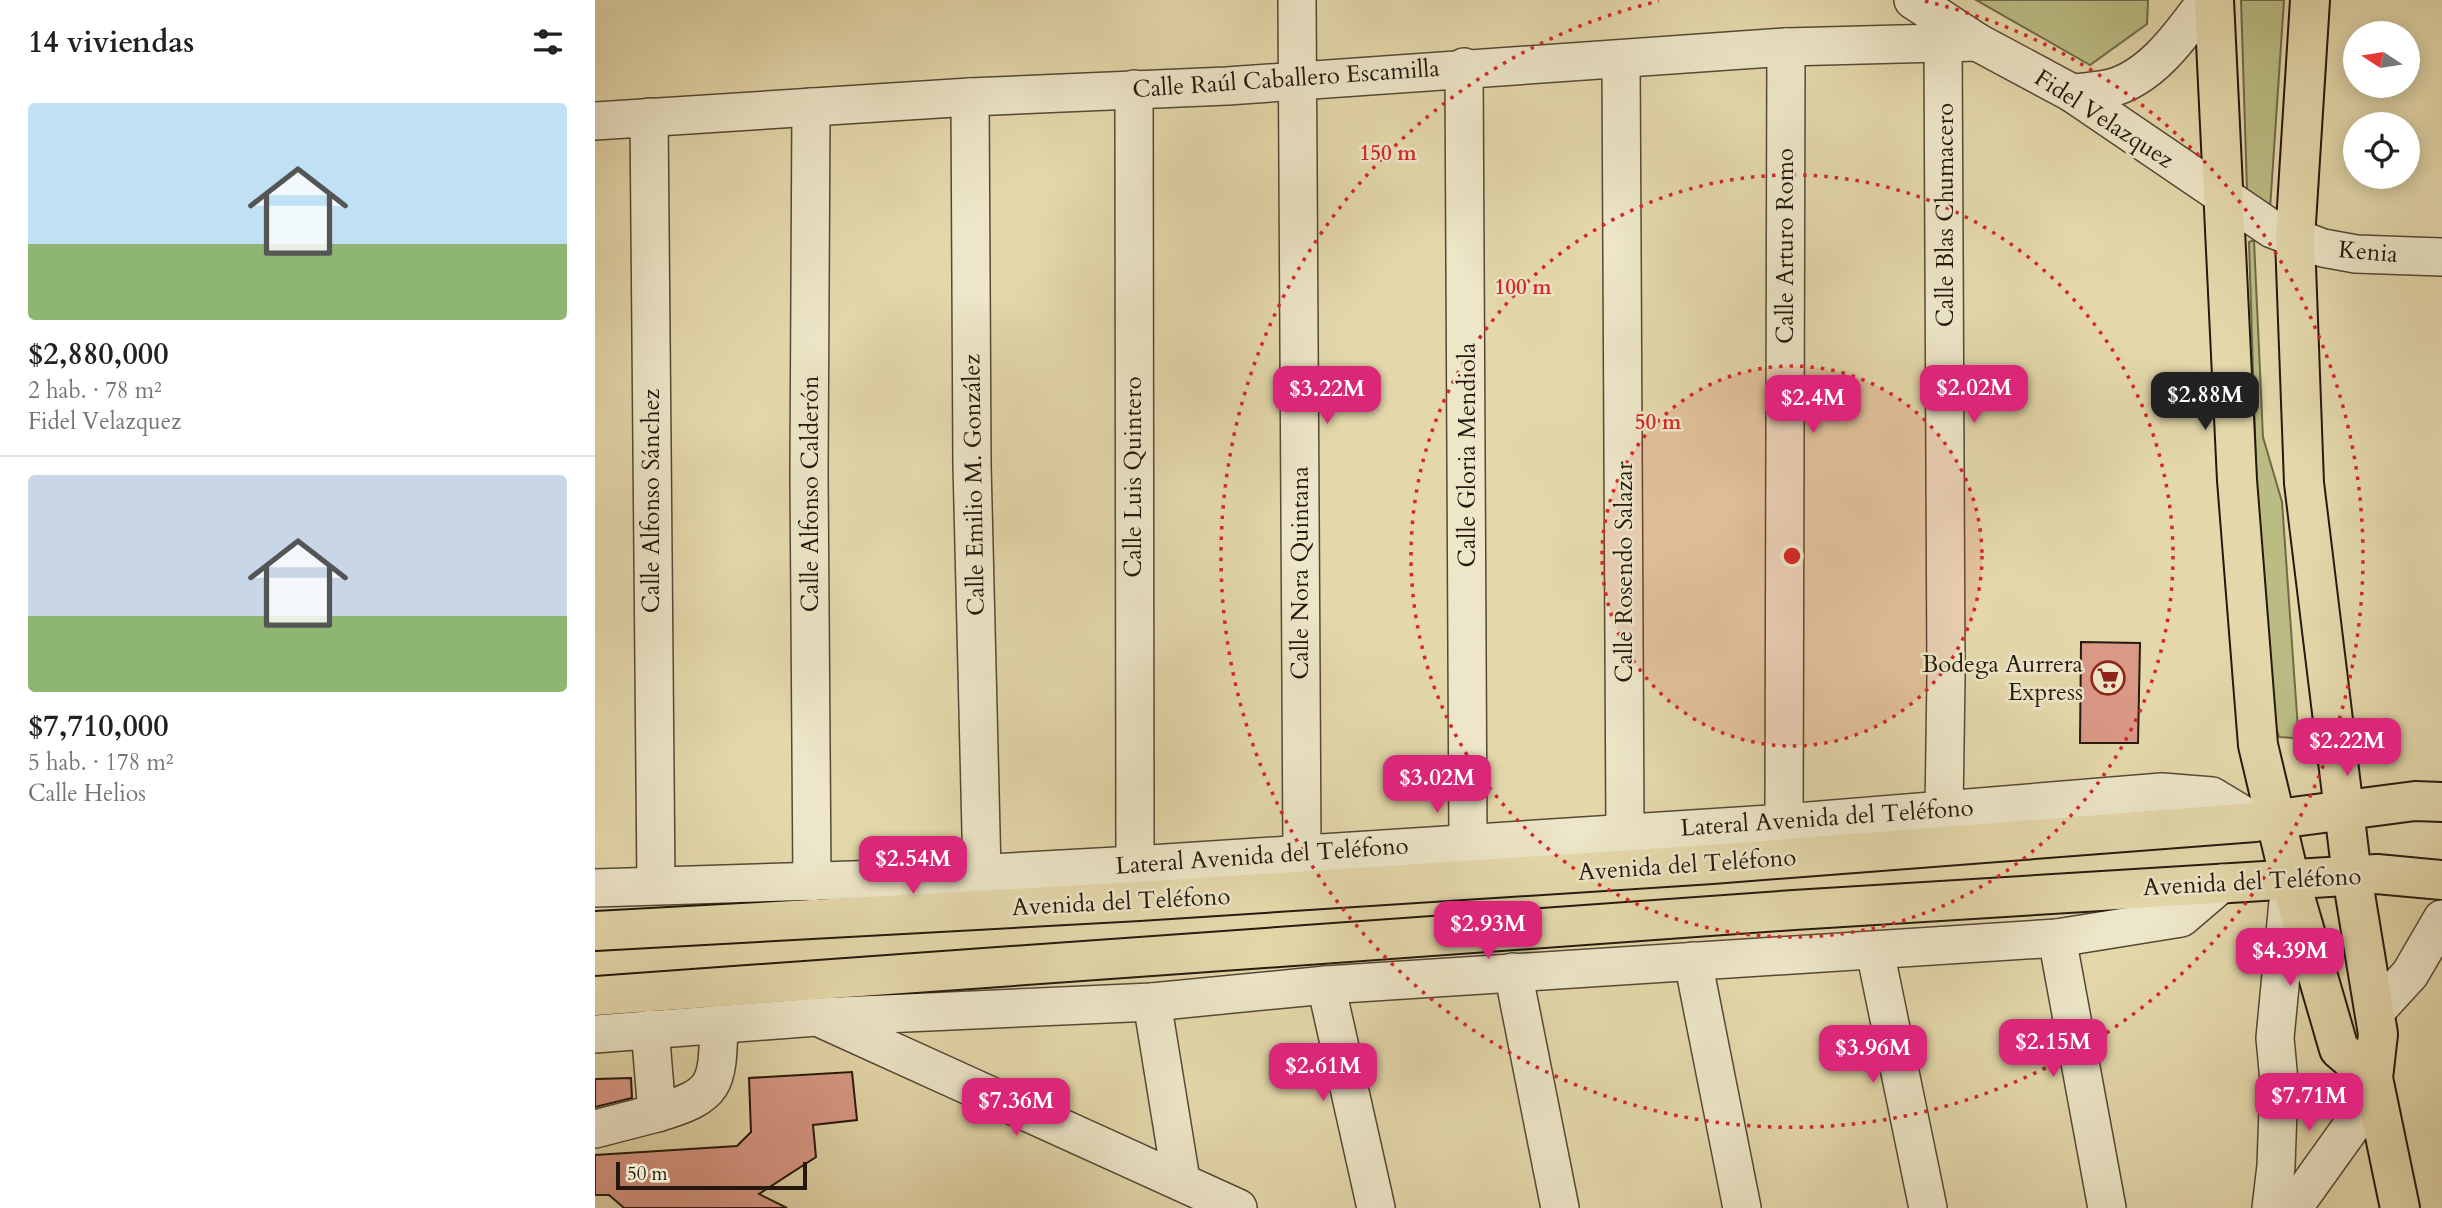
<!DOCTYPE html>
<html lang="es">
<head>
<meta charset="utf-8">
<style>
  :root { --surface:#fff; --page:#f6f6f6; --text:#202124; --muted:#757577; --line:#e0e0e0; --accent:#db2777 }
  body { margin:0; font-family:Cardo,serif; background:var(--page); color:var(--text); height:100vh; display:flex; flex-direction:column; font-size:26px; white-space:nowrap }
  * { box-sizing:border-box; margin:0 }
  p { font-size:23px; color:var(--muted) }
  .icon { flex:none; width:38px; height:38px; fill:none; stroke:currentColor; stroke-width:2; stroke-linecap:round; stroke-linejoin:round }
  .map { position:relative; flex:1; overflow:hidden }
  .panel { display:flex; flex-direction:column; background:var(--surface); width:595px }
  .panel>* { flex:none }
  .needle { width:46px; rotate:282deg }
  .controls { position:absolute; left:1748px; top:21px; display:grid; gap:14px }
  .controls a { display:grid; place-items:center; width:77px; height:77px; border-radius:50%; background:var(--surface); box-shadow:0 4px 18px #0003; font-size:35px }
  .scale { position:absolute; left:21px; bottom:18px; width:191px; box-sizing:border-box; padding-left:7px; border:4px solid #25190f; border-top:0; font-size:19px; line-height:24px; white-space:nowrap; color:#25190f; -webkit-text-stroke:5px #ede6c8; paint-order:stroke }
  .price { position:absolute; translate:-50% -60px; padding:0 16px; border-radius:14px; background:var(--accent); color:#fff; font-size:23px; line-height:46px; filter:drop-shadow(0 2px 4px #0008) }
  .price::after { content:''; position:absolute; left:50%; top:42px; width:21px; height:16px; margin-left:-10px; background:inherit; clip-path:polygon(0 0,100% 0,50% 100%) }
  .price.active { background:#222; color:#fff }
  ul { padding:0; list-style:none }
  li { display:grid; align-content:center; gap:14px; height:371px; padding:0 28px }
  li+li { border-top:2px solid var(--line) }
  li span { display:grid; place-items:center; height:217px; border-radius:7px; color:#555 }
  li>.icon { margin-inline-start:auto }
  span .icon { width:126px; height:126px; fill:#fffc; stroke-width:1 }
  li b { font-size:30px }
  h2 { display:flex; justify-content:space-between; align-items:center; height:84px; padding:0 28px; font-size:30px }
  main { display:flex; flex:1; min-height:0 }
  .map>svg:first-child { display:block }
  .green { fill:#bbbc84; stroke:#706a4a; stroke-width:2 }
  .building { fill:#da9987; stroke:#25190f; stroke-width:2 }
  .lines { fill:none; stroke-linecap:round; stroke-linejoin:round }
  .minor-casing { stroke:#554936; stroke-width:40 }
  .major-casing { stroke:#25190f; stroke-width:42 }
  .minor { stroke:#ede6c8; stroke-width:37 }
  .major { stroke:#e4d8ab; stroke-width:38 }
  .ring { fill:none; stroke:#d62828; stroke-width:3.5; stroke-dasharray:3.5 7 }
  .labels { text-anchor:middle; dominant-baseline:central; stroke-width:5; stroke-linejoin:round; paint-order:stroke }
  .street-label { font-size:24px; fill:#25190f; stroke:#ede6c8 }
  .poi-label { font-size:24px; fill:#25190f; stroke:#ede6c8; text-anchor:end }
  .centre { fill:#d62828; stroke:#ede6c8; stroke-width:3.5 }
  .ring-label { font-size:21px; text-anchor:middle; font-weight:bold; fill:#d62828; stroke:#ede6c8; stroke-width:5; stroke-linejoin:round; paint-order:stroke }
</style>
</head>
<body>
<main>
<section class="panel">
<h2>14 viviendas<svg class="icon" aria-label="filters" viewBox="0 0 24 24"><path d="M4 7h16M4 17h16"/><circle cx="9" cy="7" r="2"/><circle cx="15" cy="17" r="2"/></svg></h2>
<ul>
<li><span style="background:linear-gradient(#bfe0f5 65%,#8fb573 0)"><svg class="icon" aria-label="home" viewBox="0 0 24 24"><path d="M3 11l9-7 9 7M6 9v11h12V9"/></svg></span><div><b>$2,880,000</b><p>2 hab. · 78 m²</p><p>Fidel Velazquez</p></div></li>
<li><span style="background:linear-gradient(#c9d6e8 65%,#8fb573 0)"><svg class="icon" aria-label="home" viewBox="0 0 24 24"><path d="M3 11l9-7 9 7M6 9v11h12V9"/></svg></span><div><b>$7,710,000</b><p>5 hab. · 178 m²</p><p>Calle Helios</p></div></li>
</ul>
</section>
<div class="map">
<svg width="1847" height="1208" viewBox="0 0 1847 1208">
  <rect width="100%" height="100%" fill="#e4d8ab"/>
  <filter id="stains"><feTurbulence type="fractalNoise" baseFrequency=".00286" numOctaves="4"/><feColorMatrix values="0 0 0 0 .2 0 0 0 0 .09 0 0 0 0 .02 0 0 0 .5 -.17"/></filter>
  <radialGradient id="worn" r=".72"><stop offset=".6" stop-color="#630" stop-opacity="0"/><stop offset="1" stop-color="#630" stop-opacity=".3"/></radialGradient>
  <g class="green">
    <path d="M1381 0H1553L1552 24 1495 65Z"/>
    <path d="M1646 0H1689L1675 209 1652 190Z"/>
    <path d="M1659 240 1668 437 1687 502 1703 729 1699 738 1684 737 1681 728 1662 497 1654 242Z"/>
  </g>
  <g class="building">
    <path d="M1486 642 1545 643 1543 743H1485Z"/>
    <path d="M257 1072 262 1120 218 1125 221 1157 164 1194 192 1208H29L14 1195H0V1155L142 1146 156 1132 154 1078Z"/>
    <path d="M36 1078 37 1098 0 1107V1079Z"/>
  </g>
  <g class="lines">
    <defs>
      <g id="minor">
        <path d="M702 0 707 852"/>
        <path d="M1318 0 1382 42 1477 93 1677 229 1728 248 1761 254 1847 257"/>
        <path d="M1348 40 1351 678 1349 810"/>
        <path d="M1026 59 1030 832"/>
        <path d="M869 67 873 842"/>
        <path d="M539 89 540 865"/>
        <path d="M1477 93C1490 92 1504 91 1516 88 1558 77 1588 32 1612 0"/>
        <path d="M375 97 377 464 387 873"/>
        <path d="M216 107 214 474 217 882"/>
        <path d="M54 117 61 885"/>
        <path d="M0 121 375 97 632 86 1191 47 1382 42"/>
        <path d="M1189 823 1191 47"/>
        <path d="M0 888 289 879 540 865 1189 823 1567 792 1617 796 1660 822"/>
        <path d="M1462 938 1512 1208"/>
        <path d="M1280 951 1333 1208"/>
        <path d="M1098 961 1147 1208"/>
        <path d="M918 972 965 1208"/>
        <path d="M731 985 781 1208"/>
        <path d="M557 1002 586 1180"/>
        <path d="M1780 1012 1815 974 1847 919"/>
        <path d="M229 1020 643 1208"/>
        <path d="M0 1034 222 1017 557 1002 731 985 1462 938 1586 918 1627 883"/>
        <path d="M62 1113C123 1095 122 1085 124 1024"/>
        <path d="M0 1129 62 1113 55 1029"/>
        <path d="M1676 1208 1681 1166 1684 1081 1680 1038 1695 881"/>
        <path d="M1698 1208 1781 1092"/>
      </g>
      <g id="major">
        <path d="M1619 0 1642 480 1663 745 1695 880 1744 1049 1778 1078"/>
        <path d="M1715 0 1700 239 1709 483 1757 876 1783 1034 1778 1078 1805 1208"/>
        <path d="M0 931 544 901 1117 864 1660 822 1820 801 1847 802"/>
        <path d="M0 996 1199 910 1782 874 1847 880"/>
      </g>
    </defs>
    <use href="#minor" class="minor-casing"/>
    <use href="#major" class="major-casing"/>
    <use href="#minor" class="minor"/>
    <use href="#major" class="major"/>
  </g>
  <circle cx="1197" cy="556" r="190" fill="#d62828" fill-opacity=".12"/>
  <g class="ring">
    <circle cx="1197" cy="556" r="190"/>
    <circle cx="1197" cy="556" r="381"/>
    <path d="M1330 1A571 571 0 1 1 1064 1"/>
  </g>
  <defs>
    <symbol id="supermarket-ring" viewBox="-11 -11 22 22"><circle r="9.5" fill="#ede6c8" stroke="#8f2418" stroke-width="1.5"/><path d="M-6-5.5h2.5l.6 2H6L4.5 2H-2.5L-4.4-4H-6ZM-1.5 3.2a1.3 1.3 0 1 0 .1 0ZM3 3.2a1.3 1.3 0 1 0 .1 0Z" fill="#8f2418"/></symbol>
  </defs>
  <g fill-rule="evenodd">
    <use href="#supermarket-ring" x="1494" y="659" width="38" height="38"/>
  </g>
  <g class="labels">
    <g class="street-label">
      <text transform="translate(691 79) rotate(-4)">Calle Raúl Caballero Escamilla</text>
      <text transform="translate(1509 119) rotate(33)">Fidel Velazquez</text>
      <text transform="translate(1350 215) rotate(-90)">Calle Blas Chumacero</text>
      <text transform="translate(1190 246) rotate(-90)">Calle Arturo Romo</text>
      <text transform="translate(1773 252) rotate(5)">Kenia</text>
      <text transform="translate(872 455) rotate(-90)">Calle Gloria Mendiola</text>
      <text transform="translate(538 477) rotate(-90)">Calle Luis Quintero</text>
      <text transform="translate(379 485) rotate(-91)">Calle Emilio M. González</text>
      <text transform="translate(215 494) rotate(-90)">Calle Alfonso Calderón</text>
      <text transform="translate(56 501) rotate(-90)">Calle Alfonso Sánchez</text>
      <text transform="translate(1029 572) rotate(-90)">Calle Rosendo Salazar</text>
      <text transform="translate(705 573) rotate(-90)">Calle Nora Quintana</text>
      <text transform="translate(1232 818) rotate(-4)">Lateral Avenida del Teléfono</text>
      <text transform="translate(667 856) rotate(-4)">Lateral Avenida del Teléfono</text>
      <text transform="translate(1092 865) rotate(-4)">Avenida del Teléfono</text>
      <text transform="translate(1657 882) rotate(-3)">Avenida del Teléfono</text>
      <text transform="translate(526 902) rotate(-3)">Avenida del Teléfono</text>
    </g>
    <g class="poi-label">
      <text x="1488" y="664">Bodega Aurrera<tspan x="1488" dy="28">Express</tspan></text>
    </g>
  </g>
  <circle cx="1197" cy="556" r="10" class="centre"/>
  <g class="ring-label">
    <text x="793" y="160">150 m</text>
    <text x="928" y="294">100 m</text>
    <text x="1063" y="429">50 m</text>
  </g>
  <rect width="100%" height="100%" filter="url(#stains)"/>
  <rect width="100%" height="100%" fill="url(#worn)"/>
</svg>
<div class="controls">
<a><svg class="needle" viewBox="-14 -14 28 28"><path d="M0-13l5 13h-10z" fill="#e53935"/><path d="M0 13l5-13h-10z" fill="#757577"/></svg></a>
<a><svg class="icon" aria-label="locate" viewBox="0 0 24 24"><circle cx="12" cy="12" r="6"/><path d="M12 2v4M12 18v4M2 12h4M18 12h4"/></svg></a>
</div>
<div class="scale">50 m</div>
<b class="price" style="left:1379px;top:425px">$2.02M</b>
<b class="price" style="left:732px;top:426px">$3.22M</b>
<b class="price active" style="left:1610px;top:432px">$2.88M</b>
<b class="price" style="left:1218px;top:435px">$2.4M</b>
<b class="price" style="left:1752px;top:778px">$2.22M</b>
<b class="price" style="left:842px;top:815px">$3.02M</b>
<b class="price" style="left:318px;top:896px">$2.54M</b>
<b class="price" style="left:893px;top:961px">$2.93M</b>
<b class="price" style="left:1695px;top:988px">$4.39M</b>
<b class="price" style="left:1458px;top:1079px">$2.15M</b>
<b class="price" style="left:1278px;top:1085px">$3.96M</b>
<b class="price" style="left:728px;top:1103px">$2.61M</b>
<b class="price" style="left:1714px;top:1133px">$7.71M</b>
<b class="price" style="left:421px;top:1138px">$7.36M</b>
</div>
</main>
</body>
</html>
